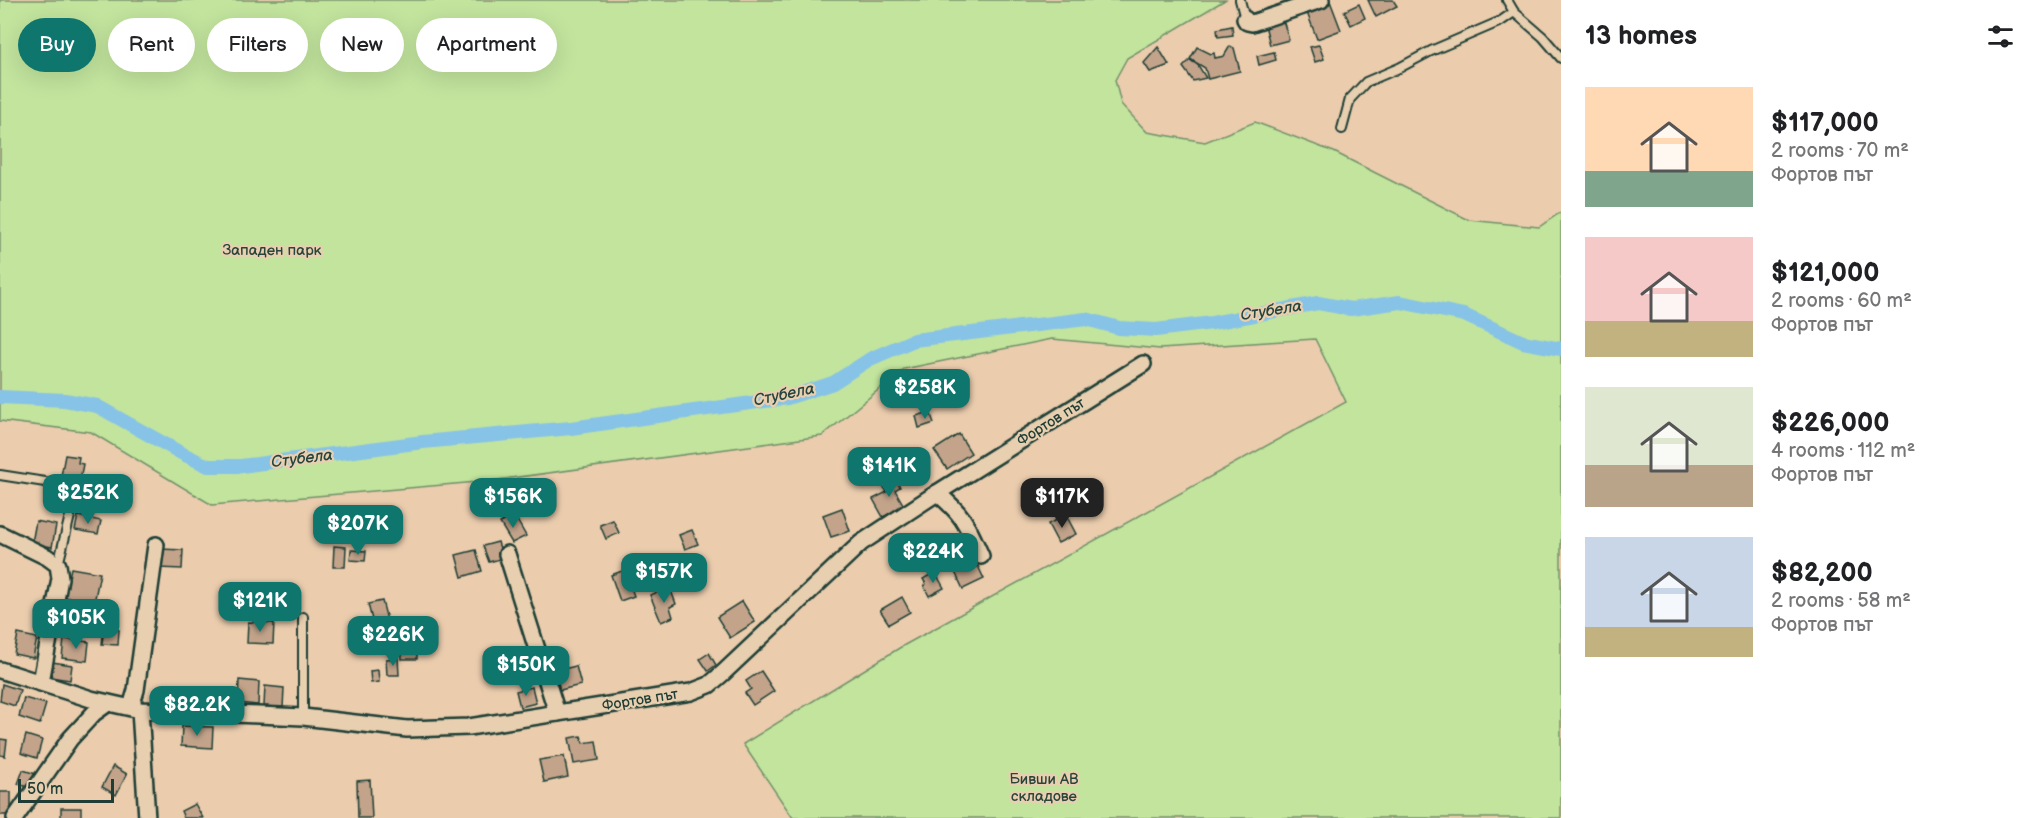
<!DOCTYPE html>
<html lang="en">
<head>
<meta charset="utf-8">
<style>
  :root { --surface:#fff; --page:#f6f6f6; --text:#202124; --muted:#757577; --accent:#0f766e }
  body { margin:0; font-family:"Balsamiq Sans",sans-serif; background:var(--page); color:var(--text); height:100vh; display:flex; flex-direction:column; font-size:22px; white-space:nowrap }
  * { box-sizing:border-box; margin:0 }
  p { font-size:20px; color:var(--muted) }
  .icon { flex:none; width:33px; height:33px; fill:none; stroke:currentColor; stroke-width:2; stroke-linecap:round; stroke-linejoin:round }
  .map { position:relative; flex:1; overflow:hidden }
  .sheet { display:flex; flex-direction:column; background:var(--surface); width:480px }
  .sheet>* { flex:none }
  .banner { position:absolute; left:18px; top:18px; width:570px; height:54px; display:flex; gap:12px }
  .scale { position:absolute; left:18px; bottom:15px; width:96px; box-sizing:border-box; padding-left:6px; border:3px solid #1f3d34; border-top:0; font-size:16px; line-height:21px; white-space:nowrap; color:#1f3d34; -webkit-text-stroke:4px #e8cfb0; paint-order:stroke }
  .price { position:absolute; translate:-50% -51px; padding:0 14px; border-radius:12px; background:var(--accent); color:#fff; font-size:20px; line-height:39px; filter:drop-shadow(0 2px 3px #0008) }
  .price::after { content:''; position:absolute; left:50%; top:36px; width:18px; height:14px; margin-left:-9px; background:inherit; clip-path:polygon(0 0,100% 0,50% 100%) }
  .price.selected { background:#222; color:#fff }
  ul { padding:0; list-style:none }
  li { display:flex; align-items:center; gap:18px; height:150px; padding:0 24px }
  li span { display:grid; place-items:center; flex:none; width:168px; height:120px; border-radius:0px; color:#555 }
  li>.icon { margin-inline-start:auto }
  span .icon { width:72px; height:72px; fill:#fffc; stroke-width:1 }
  li b { font-size:26px }
  h2 { display:flex; justify-content:space-between; align-items:center; height:72px; padding:0 24px; font-size:26px }
  .tag { padding:0 21px; border-radius:27px; background:var(--surface); box-shadow:0 6px 24px #0002; font-size:21px; line-height:54px }
  .tag.selected { background:var(--accent); color:#fff }
  main { display:flex; flex:1; min-height:0 }
  .map>svg:first-child { display:block }
  .green { fill:#c2e49d; stroke:#709068; stroke-width:1.5 }
  .lines { fill:none; stroke-linecap:round; stroke-linejoin:round }
  .canal { stroke:#87c3e7; stroke-width:14 }
  .building { fill:#c3a48b; stroke:#1f3d34; stroke-width:1.5 }
  .service-casing { stroke:#1f3d34; stroke-width:12 }
  .minor-casing { stroke:#1f3d34; stroke-width:20 }
  .service { stroke:#e8cfb0; stroke-width:8 }
  .minor { stroke:#e8cfb0; stroke-width:15 }
  .labels { text-anchor:middle; dominant-baseline:central; stroke-width:4.5; stroke-linejoin:round; paint-order:stroke }
  .park-label { font-size:15px; fill:#274539; stroke:#e8cfb0 }
  .street-label { font-size:15px; fill:#1f3d34; stroke:#e8cfb0 }
  .water-label { font-size:16px; font-style:italic; fill:#24443d; stroke:#e8cfb0 }
</style>
</head>
<body>
<main>
<div class="map">
<svg width="1561" height="818" viewBox="0 0 1561 818">
  <rect width="100%" height="100%" fill="#ebcdae"/>
  <filter id="ink" filterUnits="userSpaceOnUse"><feTurbulence type="fractalNoise" baseFrequency=".0167" numOctaves="2"/><feDisplacementMap in="SourceGraphic" scale="12" xChannelSelector="R" yChannelSelector="G"/><feConvolveMatrix kernelMatrix="1 2 1 2 8 2 1 2 1" color-interpolation-filters="sRGB"/></filter>
  <g filter="url(#ink)">
    <path class="green" d="M0 0H1225L1127 58 1115 80 1121 104 1147 132 1205 142 1255 122 1334 152 1469 220 1539 227 1561 212V818H793L743 744 901 647 1346 402 1315 339 1160 349 1052 339 904 369 822 436 489 481 212 505 91 432 0 421Z"/>
    <g class="lines">
      <path class="canal" d="M0 397 65 400 97 406 181 453 208 466H241L423 442 571 428 787 398 833 383 870 359 914 340 1086 319 1119 328 1156 330 1212 323 1318 303 1351 309 1400 302 1464 315 1523 342 1561 349"/>
    </g>
    <g class="building">
      <path d="M1368 0H1393L1397 6 1376 17Z"/>
      <path d="M1330 1 1341 30 1317 39 1306 10Z"/>
      <path d="M1359 4 1365 18 1351 25 1344 11Z"/>
      <path d="M1283 20 1289 40 1270 45 1265 25Z"/>
      <path d="M1232 26 1233 35 1218 37 1217 29Z"/>
      <path d="M1319 45 1324 59 1315 62 1310 47Z"/>
      <path d="M1230 46 1234 48 1240 71 1208 79 1205 68 1190 59 1197 47 1211 54 1214 53 1215 58 1224 56Z"/>
      <path d="M1158 47 1169 65 1150 72 1144 63Z"/>
      <path d="M1274 52 1276 60 1259 65 1257 56Z"/>
      <path d="M1190 60 1198 65 1206 78 1193 81 1183 67Z"/>
      <path d="M930 412 934 423 919 428 916 416Z"/>
      <path d="M959 434 971 453 947 469 934 450Z"/>
      <path d="M65 455 79 457 78 463 83 464 80 480 61 476Z"/>
      <path d="M894 475 900 487 895 490 904 506 883 517 873 499 887 492 881 482Z"/>
      <path d="M842 508 850 531 831 537 823 515Z"/>
      <path d="M514 515 526 536 512 543 500 523Z"/>
      <path d="M1066 515 1076 534 1058 543 1048 524Z"/>
      <path d="M78 516 101 521 98 534 75 530Z"/>
      <path d="M613 520 619 533 606 539 600 525Z"/>
      <path d="M36 521 56 525 52 547 32 543Z"/>
      <path d="M692 530 698 544 685 549 679 535Z"/>
      <path d="M498 542 503 558 489 562 483 546Z"/>
      <path d="M334 546 346 547 345 567H333Z"/>
      <path d="M160 549 183 550 182 569 159 568Z"/>
      <path d="M351 550 366 551 365 561 350 560Z"/>
      <path d="M476 550 482 571 462 577 456 555Z"/>
      <path d="M978 566 984 579 963 589 955 572 964 567 966 572Z"/>
      <path d="M71 568 100 573 94 603 65 597Z"/>
      <path d="M625 570 634 596 620 601 611 575Z"/>
      <path d="M935 572 944 588 929 596 924 586 926 584 923 579Z"/>
      <path d="M670 588 676 604 670 607 673 617 661 622 650 595Z"/>
      <path d="M902 597 910 612 889 624 880 610Z"/>
      <path d="M382 601 387 620 373 624 368 604Z"/>
      <path d="M742 601 755 622 730 638 717 617Z"/>
      <path d="M62 613 73 615 71 630 59 628Z"/>
      <path d="M248 622 274 623 273 644 247 643Z"/>
      <path d="M104 628 119 630 118 645 102 644Z"/>
      <path d="M18 634 37 638 33 658 14 654Z"/>
      <path d="M64 639 89 642 87 661 62 658Z"/>
      <path d="M401 642H417V659H402Z"/>
      <path d="M709 653 716 665 708 671 700 659Z"/>
      <path d="M398 658 399 675H387L386 659Z"/>
      <path d="M52 662 72 665 70 680 50 677Z"/>
      <path d="M576 666 581 685 560 690 555 671Z"/>
      <path d="M378 670 379 682 371 683 370 671Z"/>
      <path d="M761 671 774 691 753 705 745 693 751 689 746 681Z"/>
      <path d="M239 680 259 682 258 705 238 703Z"/>
      <path d="M2 684 20 690 15 706 0 701Z"/>
      <path d="M265 686 284 688 283 708 264 706Z"/>
      <path d="M532 687 536 703 520 707 516 691Z"/>
      <path d="M219 689 234 690 233 708 218 706Z"/>
      <path d="M24 698 46 704 40 724 19 717Z"/>
      <path d="M182 726 213 727 212 748 181 746Z"/>
      <path d="M26 735 42 740 37 758 21 753Z"/>
      <path d="M581 736 583 743 596 741 599 760 574 764 569 738Z"/>
      <path d="M0 739 7 740 5 756 0 755Z"/>
      <path d="M564 756 568 777 544 782 539 760Z"/>
      <path d="M113 766 127 774 116 795 102 787Z"/>
      <path d="M23 770 36 774 31 788 18 784Z"/>
      <path d="M370 780 372 818H358L357 781Z"/>
      <rect x="0" y="792" width="11" height="23"/>
      <path d="M195 804 203 818H184L181 811Z"/>
      <rect x="61" y="808" width="20" height="10"/>
    </g>
    <g class="lines">
      <defs>
        <g id="service">
          <path d="M1240 0 1245 19"/>
          <path d="M1507 0 1514 12 1543 37 1561 58"/>
          <path d="M1342 129 1350 99 1366 82 1399 68 1431 51 1501 21 1514 12"/>
          <path d="M0 475 77 487 58 565"/>
          <path d="M303 717V617"/>
        </g>
        <g id="minor">
          <path d="M1245 19 1247 22 1252 23 1321 0"/>
          <path d="M937 493C964 515 967 525 981 556"/>
          <path d="M0 534 47 557 58 565 60 578 41 682"/>
          <path d="M507 554 557 713"/>
          <path d="M0 670 91 699 140 710 303 717 407 729 469 727 691 692 709 685 723 673 861 543 937 493 1143 364"/>
          <path d="M131 707 136 690 156 545"/>
          <path d="M140 710 147 818"/>
          <path d="M15 818 70 739 94 713 108 703"/>
        </g>
      </defs>
      <use href="#service" class="service-casing"/>
      <use href="#minor" class="minor-casing"/>
      <use href="#service" class="service"/>
      <use href="#minor" class="minor"/>
    </g>
  </g>
  <g class="labels">
    <g class="park-label">
      <text x="272" y="250">Западен парк</text>
      <text x="1044" y="779">Бивши АВ<tspan x="1044" dy="17">складове</tspan></text>
    </g>
    <g class="street-label">
      <text transform="translate(1051 422) rotate(-32)">Фортов път</text>
      <text transform="translate(640 700) rotate(-9)">Фортов път</text>
    </g>
    <g class="water-label">
      <text transform="translate(1271 311) rotate(-9)">Стубела</text>
      <text transform="translate(784 395) rotate(-12)">Стубела</text>
      <text transform="translate(302 459) rotate(-7)">Стубела</text>
    </g>
  </g>
</svg>
<div class="scale">50 m</div>
<b class="price" style="left:925px;top:420px">$258K</b>
<b class="price" style="left:889px;top:498px">$141K</b>
<b class="price" style="left:88px;top:525px">$252K</b>
<b class="price" style="left:513px;top:529px">$156K</b>
<b class="price selected" style="left:1062px;top:529px">$117K</b>
<b class="price" style="left:358px;top:556px">$207K</b>
<b class="price" style="left:933px;top:584px">$224K</b>
<b class="price" style="left:664px;top:604px">$157K</b>
<b class="price" style="left:260px;top:633px">$121K</b>
<b class="price" style="left:76px;top:650px">$105K</b>
<b class="price" style="left:393px;top:667px">$226K</b>
<b class="price" style="left:526px;top:697px">$150K</b>
<b class="price" style="left:197px;top:737px">$82.2K</b>
<div class="banner">
<a class="tag selected">Buy</a>
<a class="tag">Rent</a>
<a class="tag">Filters</a>
<a class="tag">New</a>
<a class="tag">Apartment</a>
</div>
</div>
<section class="sheet">
<h2>13 homes<svg class="icon" aria-label="filters" viewBox="0 0 24 24"><path d="M4 7h16M4 17h16"/><circle cx="9" cy="7" r="2"/><circle cx="15" cy="17" r="2"/></svg></h2>
<ul>
<li><span style="background:linear-gradient(#ffd9b3 70%,#7fa58c 0)"><svg class="icon" aria-label="home" viewBox="0 0 24 24"><path d="M3 11l9-7 9 7M6 9v11h12V9"/></svg></span><div><b>$117,000</b><p>2 rooms · 70 m²</p><p>Фортов път</p></div></li>
<li><span style="background:linear-gradient(#f6c9c9 70%,#c2b280 0)"><svg class="icon" aria-label="home" viewBox="0 0 24 24"><path d="M3 11l9-7 9 7M6 9v11h12V9"/></svg></span><div><b>$121,000</b><p>2 rooms · 60 m²</p><p>Фортов път</p></div></li>
<li><span style="background:linear-gradient(#dfe7d0 65%,#b9a48a 0)"><svg class="icon" aria-label="home" viewBox="0 0 24 24"><path d="M3 11l9-7 9 7M6 9v11h12V9"/></svg></span><div><b>$226,000</b><p>4 rooms · 112 m²</p><p>Фортов път</p></div></li>
<li><span style="background:linear-gradient(#c9d6e8 75%,#c2b280 0)"><svg class="icon" aria-label="home" viewBox="0 0 24 24"><path d="M3 11l9-7 9 7M6 9v11h12V9"/></svg></span><div><b>$82,200</b><p>2 rooms · 58 m²</p><p>Фортов път</p></div></li>
</ul>
</section>
</main>
</body>
</html>
